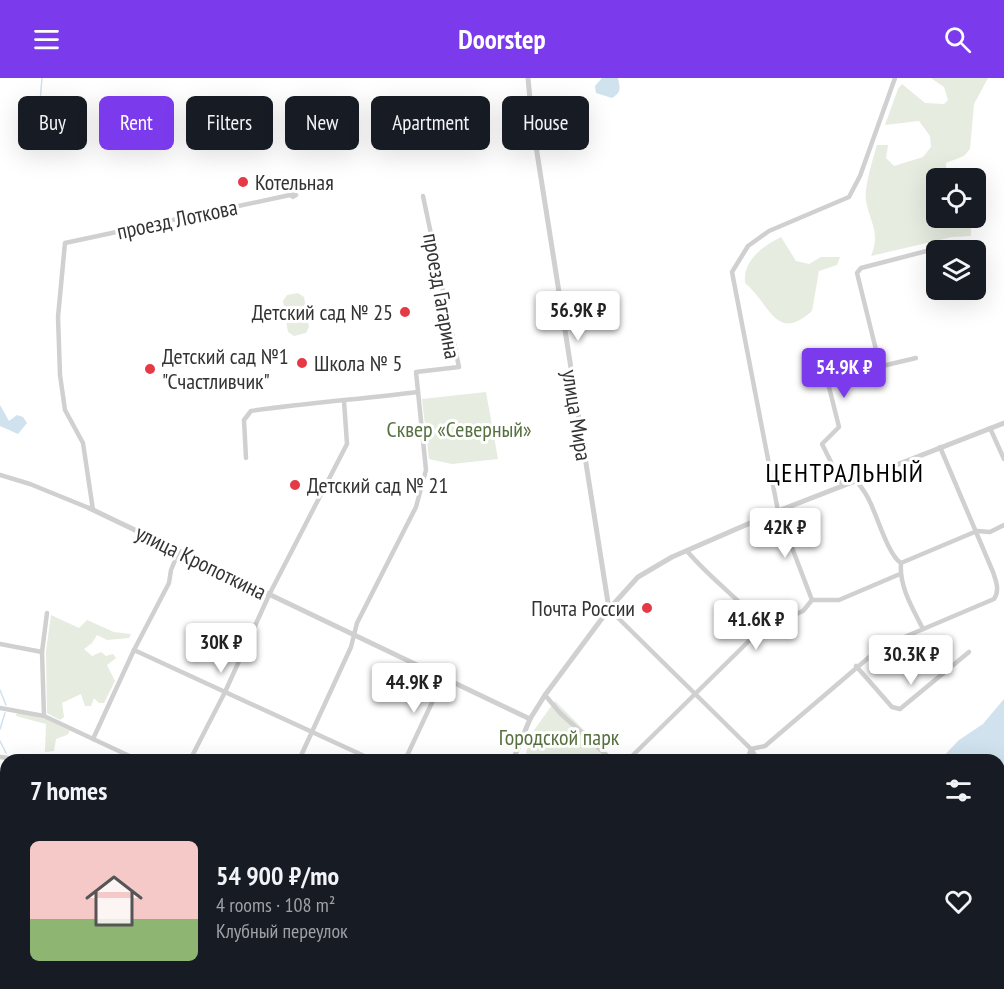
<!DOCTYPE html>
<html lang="en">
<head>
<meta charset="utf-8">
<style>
  :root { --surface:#171b24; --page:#20242c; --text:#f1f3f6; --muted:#9ea1a6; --line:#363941; --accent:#7c3aed }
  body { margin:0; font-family:"PT Sans Narrow",sans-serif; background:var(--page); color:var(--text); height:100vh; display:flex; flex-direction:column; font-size:22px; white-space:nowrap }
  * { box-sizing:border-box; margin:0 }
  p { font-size:20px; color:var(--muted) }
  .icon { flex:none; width:33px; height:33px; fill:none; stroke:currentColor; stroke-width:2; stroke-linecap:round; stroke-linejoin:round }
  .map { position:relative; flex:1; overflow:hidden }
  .panel { position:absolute; left:0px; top:676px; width:1005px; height:236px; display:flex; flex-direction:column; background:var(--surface); border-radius:18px 18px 0 0; box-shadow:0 6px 24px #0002 }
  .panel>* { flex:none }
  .top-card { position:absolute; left:18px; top:18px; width:600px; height:54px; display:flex; gap:12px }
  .fabs { position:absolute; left:926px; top:90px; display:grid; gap:12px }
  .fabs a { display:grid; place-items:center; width:60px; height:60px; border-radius:9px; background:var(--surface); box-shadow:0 6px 24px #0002; font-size:30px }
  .price { position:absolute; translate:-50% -51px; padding:0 14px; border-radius:6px; background:#fff; color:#222; font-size:20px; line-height:39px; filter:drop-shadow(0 2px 3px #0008) }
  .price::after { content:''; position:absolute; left:50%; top:36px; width:18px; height:14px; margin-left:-9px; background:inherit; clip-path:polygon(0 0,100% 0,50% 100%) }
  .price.on { background:var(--accent); color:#fff }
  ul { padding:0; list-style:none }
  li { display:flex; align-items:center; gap:18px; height:150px; padding:0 30px }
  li+li { border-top:2px solid var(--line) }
  li span { display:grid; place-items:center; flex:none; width:168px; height:120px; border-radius:9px; color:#555 }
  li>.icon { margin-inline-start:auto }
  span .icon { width:72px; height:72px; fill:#fffc; stroke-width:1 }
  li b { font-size:26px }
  h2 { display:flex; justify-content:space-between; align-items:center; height:72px; padding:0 30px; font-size:26px }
  .pill { padding:0 21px; border-radius:9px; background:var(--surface); box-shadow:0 6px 24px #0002; font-size:21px; line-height:54px }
  .pill.on { background:var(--accent); color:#fff }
  header { display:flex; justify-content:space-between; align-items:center; height:78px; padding:0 30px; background:var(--accent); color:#fff; font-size:27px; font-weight:700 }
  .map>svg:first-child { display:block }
  .green { fill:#e6ecdf }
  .water { fill:#cfe2ee }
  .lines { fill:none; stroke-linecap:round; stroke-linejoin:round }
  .stream { stroke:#cfe2ee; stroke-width:1.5 }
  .minor { stroke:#d0d0d0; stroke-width:4.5 }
  .tertiary { stroke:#d0d0d0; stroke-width:5 }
  .poi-dot { fill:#e63946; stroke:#fff; stroke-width:2 }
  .labels { text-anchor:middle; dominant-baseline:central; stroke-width:6; stroke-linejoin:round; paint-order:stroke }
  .poi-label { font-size:22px; fill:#333; stroke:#fff; text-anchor:start }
  .street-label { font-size:22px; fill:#333; stroke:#fff }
  .park-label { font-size:22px; fill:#56703f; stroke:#fff }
  .quarter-label { font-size:26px; letter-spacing:1.5px; fill:#000; stroke:#fff }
</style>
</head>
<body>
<header><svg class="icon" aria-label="menu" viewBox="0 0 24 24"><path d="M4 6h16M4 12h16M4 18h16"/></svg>Doorstep<svg class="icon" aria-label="search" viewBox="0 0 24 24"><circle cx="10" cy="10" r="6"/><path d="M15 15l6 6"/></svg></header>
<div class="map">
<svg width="1004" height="911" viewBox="0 0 1004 911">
  <rect width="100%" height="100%" fill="#fff"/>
  <g class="green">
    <path d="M931 0H988L974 26 970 71 964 78 946 85 947 100H936V140H962L971 151V158L952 159 871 178C881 156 870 144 866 123 864 109 873 81 877 67H888L886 80 894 88 923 79 931 69 930 58 919 43 885 47 898 11 902 6 925 25 944 26 948 22 944 9Z"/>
    <path d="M781 159 796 183 809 186 821 179H840L837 187 819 193 812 233C775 266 770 225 745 205 743 182 762 169 781 159Z"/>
    <path d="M298 215 304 219 309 249 306 255 294 258 288 254 283 223 287 217Z"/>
    <path d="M486 314 498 381 452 386 429 381 422 321Z"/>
    <path d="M51 537 79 550 87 542 114 554 131 556 129 560 107 562 97 557 92 565 84 571 92 578 101 574 106 578 113 576 116 580 107 587 115 603 104 625H99L94 620 91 628H85L81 616 62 625 64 639 60 642 47 635 46 573Z"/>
    <path d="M555 623 614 682H524L532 655Z"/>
    <path d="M17 634 46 641 70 653 67 657 56 661 54 673 45 674 46 646 16 638Z"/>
    <path d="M2 701H6V805L2 802 0 808V704Z"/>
    <path d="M485 906H675L673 911H484Z"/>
  </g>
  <g class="water">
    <path d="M602 0H618C620 10 622 14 612 20L596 15 595 8Z"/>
    <path d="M0 327 9 343 17 337 23 339 27 345 18 356 0 348Z"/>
    <path d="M1004 621V911H791L794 906H999V682H940L959 662 983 646Z"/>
  </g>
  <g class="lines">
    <g class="stream">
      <path d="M38 49 42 0"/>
      <path d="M0 612 6 627"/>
      <path d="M0 651 5 635"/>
      <path d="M0 663 6 675"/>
      <path d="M0 832 6 805"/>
    </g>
    <g class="minor">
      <path d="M880 288 857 195 861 190 942 169"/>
      <path d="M990 350 1004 381"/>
      <path d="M246 380 244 342 251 333C307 325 362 321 418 314"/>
      <path d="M0 397 30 406 89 430"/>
      <path d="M856 402C861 409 866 415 869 422 877 437 888 477 901 485 899 509 913 531 923 551"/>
      <path d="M843 408 822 366 839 349 828 305 832 300 916 280"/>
      <path d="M93 432 83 365 65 332 60 297 58 239 65 165 290 117 293 119 296 117 293 114 290 117"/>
      <path d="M687 473C702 491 720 506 738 523 747 532 754 543 766 550"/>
      <path d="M901 485 977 453 990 454 1004 447"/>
      <path d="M812 522 778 433 732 194 748 168 769 153 849 119 860 98 895 0"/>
      <path d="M609 531 751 671 758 682"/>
      <path d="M0 566 42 574"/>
      <path d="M134 572 373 682"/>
      <path d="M856 588 892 629 900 631 969 574"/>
      <path d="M545 617 560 635 612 682"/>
      <path d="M0 630 44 638 138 682"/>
      <path d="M44 638 42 574 47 535"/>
      <path d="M93 661 134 572 169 505 171 492 179 473"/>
      <path d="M0 679 24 682"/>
      <path d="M190 682 225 614 269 517 347 366 344 323"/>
      <path d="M299 682 351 569 357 545 416 429 426 392 416 294 459 289 423 118"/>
      <path d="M405 682 444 599"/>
      <path d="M628 682 757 555 766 550 803 533 812 522H839L900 496"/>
      <path d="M747 682 751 671 765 668 874 575 888 566 994 521C1000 512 996 503 993 494L940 369"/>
      <path d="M5 875 6 876"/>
      <path d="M68 906 78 911"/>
      <path d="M340 906 351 911"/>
      <path d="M84 911 86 906"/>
      <path d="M192 911 194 906"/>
      <path d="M299 911 301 906"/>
    </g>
    <g class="tertiary">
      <path d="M528 0 532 43 609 531"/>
      <path d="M89 430 530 641"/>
      <path d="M513 682 530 641 545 617 609 531 638 499 672 479 778 433 1004 345"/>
      <path d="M472 911 473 906"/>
    </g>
  </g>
  <g class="poi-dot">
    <circle cx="243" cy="104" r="6"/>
    <circle cx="405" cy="234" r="6"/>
    <circle cx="302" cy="285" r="6"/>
    <circle cx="150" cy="291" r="6"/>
    <circle cx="295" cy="407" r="6"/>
    <circle cx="647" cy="530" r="6"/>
  </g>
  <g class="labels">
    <g class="poi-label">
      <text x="255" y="104">Котельная</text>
      <text x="393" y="234" text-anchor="end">Детский сад № 25</text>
      <text x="162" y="278">Детский сад №1<tspan x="162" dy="25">"Счастливчик"</tspan></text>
      <text x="314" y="285">Школа № 5</text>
      <text x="307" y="407">Детский сад № 21</text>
      <text x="635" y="530" text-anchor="end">Почта России</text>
    </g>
    <g class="street-label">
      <text transform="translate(177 141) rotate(-12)">проезд Лоткова</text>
      <text transform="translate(442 218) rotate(80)">проезд Гагарина</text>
      <text transform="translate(577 337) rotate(81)">улица Мира</text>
      <text transform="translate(201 484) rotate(26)">улица Кропоткина</text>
    </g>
    <g class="park-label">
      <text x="459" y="351">Сквер «Северный»</text>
      <text x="559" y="659">Городской парк</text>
    </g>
    <g class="quarter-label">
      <text x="845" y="394">ЦЕНТРАЛЬНЫЙ</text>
    </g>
  </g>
</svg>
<div class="fabs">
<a><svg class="icon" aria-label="locate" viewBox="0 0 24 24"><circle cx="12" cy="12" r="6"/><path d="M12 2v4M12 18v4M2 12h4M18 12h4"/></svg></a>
<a><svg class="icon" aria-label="layers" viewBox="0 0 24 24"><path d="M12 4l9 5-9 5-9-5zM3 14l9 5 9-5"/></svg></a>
</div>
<b class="price" style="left:578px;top:264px">56.9K ₽</b>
<b class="price on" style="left:844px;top:321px">54.9K ₽</b>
<b class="price" style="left:785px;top:481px">42K ₽</b>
<b class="price" style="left:756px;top:573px">41.6K ₽</b>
<b class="price" style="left:221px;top:596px">30K ₽</b>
<b class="price" style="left:911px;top:608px">30.3K ₽</b>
<b class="price" style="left:414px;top:636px">44.9K ₽</b>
<div class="top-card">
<a class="pill">Buy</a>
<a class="pill on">Rent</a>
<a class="pill">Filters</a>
<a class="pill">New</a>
<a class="pill">Apartment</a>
<a class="pill">House</a>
</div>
<section class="panel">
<h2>7 homes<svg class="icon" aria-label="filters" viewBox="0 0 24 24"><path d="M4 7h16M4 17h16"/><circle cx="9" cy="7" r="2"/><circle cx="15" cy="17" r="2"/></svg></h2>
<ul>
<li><span style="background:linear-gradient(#f6c9c9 65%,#8fb573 0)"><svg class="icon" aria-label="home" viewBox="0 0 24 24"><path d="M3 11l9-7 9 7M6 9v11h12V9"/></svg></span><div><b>54 900 ₽/mo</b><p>4 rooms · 108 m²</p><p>Клубный переулок</p></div><svg class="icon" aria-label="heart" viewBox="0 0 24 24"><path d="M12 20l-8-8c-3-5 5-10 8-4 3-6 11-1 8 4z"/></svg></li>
</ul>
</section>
</div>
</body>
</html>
